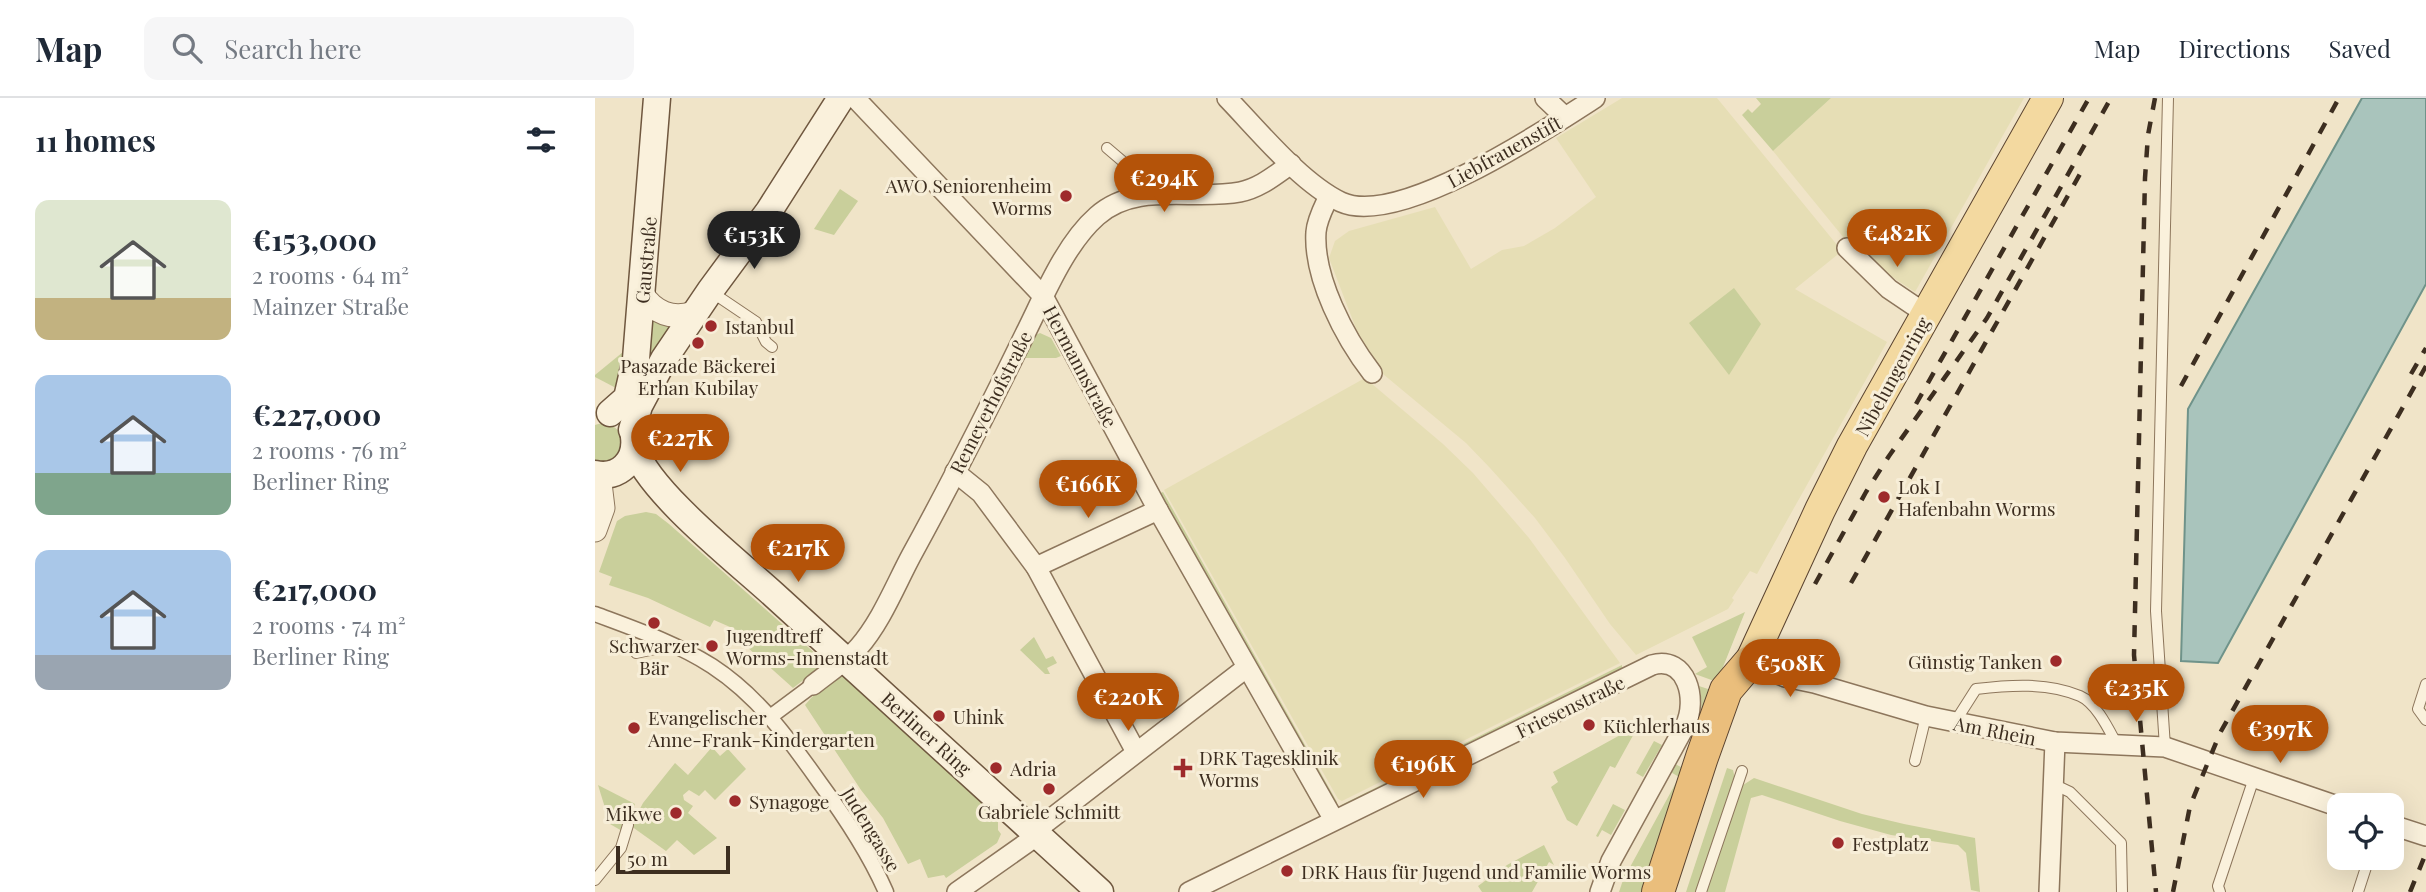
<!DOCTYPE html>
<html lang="en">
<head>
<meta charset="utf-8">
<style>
  :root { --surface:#fff; --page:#f6f6f7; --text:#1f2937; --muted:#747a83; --line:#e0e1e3; --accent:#b45309 }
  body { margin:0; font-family:"Playfair Display",serif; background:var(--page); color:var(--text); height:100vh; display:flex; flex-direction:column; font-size:26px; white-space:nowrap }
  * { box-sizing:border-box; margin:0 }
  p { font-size:23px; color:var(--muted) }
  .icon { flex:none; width:38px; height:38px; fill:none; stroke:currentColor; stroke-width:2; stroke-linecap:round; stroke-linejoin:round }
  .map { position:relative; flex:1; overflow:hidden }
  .drawer { display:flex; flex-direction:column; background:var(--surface); width:595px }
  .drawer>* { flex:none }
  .buttons { position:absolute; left:1732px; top:695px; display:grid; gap:14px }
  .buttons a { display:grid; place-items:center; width:77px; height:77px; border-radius:14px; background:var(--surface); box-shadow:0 7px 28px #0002; font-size:35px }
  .scale { position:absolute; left:21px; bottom:18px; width:114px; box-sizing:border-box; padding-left:7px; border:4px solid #3d2e20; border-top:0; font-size:19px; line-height:24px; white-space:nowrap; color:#3d2e20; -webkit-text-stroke:5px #f7eed8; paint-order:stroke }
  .price { position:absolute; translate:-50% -60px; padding:0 16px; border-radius:24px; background:var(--accent); color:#fff; font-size:23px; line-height:46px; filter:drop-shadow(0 2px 4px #0008) }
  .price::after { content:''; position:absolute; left:50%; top:42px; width:21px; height:16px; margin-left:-10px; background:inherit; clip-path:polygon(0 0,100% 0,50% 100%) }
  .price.on { background:#222; color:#fff }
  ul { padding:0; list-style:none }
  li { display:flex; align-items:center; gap:21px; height:175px; padding:0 35px }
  li span { display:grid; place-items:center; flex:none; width:196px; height:140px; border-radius:14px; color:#555 }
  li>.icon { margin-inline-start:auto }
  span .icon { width:84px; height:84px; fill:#fffc; stroke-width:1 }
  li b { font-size:30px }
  h2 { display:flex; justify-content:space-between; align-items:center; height:84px; padding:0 35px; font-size:30px }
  header { display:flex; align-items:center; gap:42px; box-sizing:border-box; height:98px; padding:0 35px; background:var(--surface); border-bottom:2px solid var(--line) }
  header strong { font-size:33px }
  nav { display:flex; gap:38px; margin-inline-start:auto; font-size:24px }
  .search { width:490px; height:63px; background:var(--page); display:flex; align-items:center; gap:18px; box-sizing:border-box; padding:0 24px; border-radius:14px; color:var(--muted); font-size:26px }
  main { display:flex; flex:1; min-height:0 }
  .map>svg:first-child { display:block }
  .farmland { fill:#e6deb5 }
  .green { fill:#c9cf9b }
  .water { fill:#a9c4bc; stroke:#6f938a; stroke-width:2 }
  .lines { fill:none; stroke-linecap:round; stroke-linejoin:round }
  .service-casing { stroke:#8d765c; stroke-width:12 }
  .pedestrian-casing { stroke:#8d765c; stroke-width:17 }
  .minor-casing { stroke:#8d765c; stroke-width:22 }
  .tertiary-casing { stroke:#8d765c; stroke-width:25 }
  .secondary-casing { stroke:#6f573f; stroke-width:29 }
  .primary-casing { stroke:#5b4430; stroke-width:32 }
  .trunk-casing { stroke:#5b4430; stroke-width:34 }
  .service { stroke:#faf1dc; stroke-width:10 }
  .pedestrian { stroke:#faf1dc; stroke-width:14 }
  .minor { stroke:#faf1dc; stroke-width:19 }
  .tertiary { stroke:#faf1dc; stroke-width:23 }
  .secondary { stroke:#faf1dc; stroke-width:26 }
  .primary { stroke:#f3d9a0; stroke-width:30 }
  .trunk { stroke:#eabe7c; stroke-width:32 }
  .rail { stroke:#3d2e20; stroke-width:4.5; stroke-dasharray:12 12; stroke-linecap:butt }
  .poi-dot { fill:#9e2a2b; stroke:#f7eed8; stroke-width:2.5 }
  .labels { text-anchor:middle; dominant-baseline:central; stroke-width:6; stroke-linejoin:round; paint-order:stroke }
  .street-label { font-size:19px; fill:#3d2e20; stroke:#f7eed8 }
  .poi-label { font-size:19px; fill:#3d2e20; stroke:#f7eed8; text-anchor:start }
</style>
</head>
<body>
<header>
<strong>Map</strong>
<div class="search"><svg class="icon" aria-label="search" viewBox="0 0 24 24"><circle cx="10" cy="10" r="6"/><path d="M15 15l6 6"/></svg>Search here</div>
<nav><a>Map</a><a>Directions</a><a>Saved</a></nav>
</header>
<main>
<section class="drawer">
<h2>11 homes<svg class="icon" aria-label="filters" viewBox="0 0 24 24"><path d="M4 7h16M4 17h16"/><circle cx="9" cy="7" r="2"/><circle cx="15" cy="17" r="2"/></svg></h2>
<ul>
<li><span style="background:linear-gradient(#dfe7d0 70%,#c2b280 0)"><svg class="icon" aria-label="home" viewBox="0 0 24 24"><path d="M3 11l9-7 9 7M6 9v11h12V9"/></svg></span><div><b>€153,000</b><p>2 rooms · 64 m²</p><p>Mainzer Straße</p></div></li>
<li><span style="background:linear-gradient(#a9c7e8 70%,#7fa58c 0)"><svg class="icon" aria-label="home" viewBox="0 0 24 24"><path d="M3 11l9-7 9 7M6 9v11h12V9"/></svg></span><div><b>€227,000</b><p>2 rooms · 76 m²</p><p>Berliner Ring</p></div></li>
<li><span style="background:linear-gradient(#a9c7e8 75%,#9aa5b1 0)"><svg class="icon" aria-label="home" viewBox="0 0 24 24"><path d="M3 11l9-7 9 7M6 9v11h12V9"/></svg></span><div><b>€217,000</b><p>2 rooms · 74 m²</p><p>Berliner Ring</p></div></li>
</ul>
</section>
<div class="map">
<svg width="1831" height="794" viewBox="0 0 1831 794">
  <rect width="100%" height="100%" fill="#f0e4c8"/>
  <g class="farmland">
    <path d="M1027 0H1122L1247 153 1200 191 1292 244 1162 476 1155 473 1137 500 1139 502 1133 511 1041 557 1015 526 970 460 940 420 895 370 871 345 782 271 768 249 734 160 740 143 754 133 840 109 876 171 907 152 929 148 960 130 1001 99 961 40Z"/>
    <path d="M1236 0H1429L1320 194 1262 156 1178 53Z"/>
    <path d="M770 280 848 346 878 375 934 440 1025 565 747 703 743 701 569 392Z"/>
  </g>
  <g class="green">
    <path d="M1161 0H1236L1178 53 1147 17 1153 11 1157 15 1166 6Z"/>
    <path d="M245 91 263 103 239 137 219 131Z"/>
    <path d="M1139 190 1166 226 1134 277 1094 225Z"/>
    <path d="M55 219 78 226 46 276Z"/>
    <path d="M445 235 456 240 466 258 461 260H430L426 258 436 239Z"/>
    <path d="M28 254 21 290 0 279V277Z"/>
    <path d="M7 325C40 329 30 371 0 363V327Z"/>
    <path d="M568 394 742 704 741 708 565 395Z"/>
    <path d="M51 414 61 416 74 426 231 565 198 590 152 549 131 537 135 529 119 522 115 529 53 500 14 487 17 479 4 474 22 423 30 418Z"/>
    <path d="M1150 514 1122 584 1100 576 1112 569 1097 539Z"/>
    <path d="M439 539 451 561 458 558 462 565 452 570 455 576H450L425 552Z"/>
    <path d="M1027 567V571L745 709 746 707Z"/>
    <path d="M246 575 407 718 403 722V732L406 736 402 745 351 780 349 777 333 780 325 761 313 766 288 720 266 692 210 607 217 599Z"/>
    <path d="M1104 588 1125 595 1056 794H1024L1029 779 1018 776 1023 766 1034 771 1084 679 1074 673 1078 665 1090 671 1098 654 1092 651C1104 629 1110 613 1104 588Z"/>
    <path d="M1038 630 1041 632 1020 670 1015 668 982 728 972 722 956 689 963 684 958 674Z"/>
    <path d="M1059 643 1067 647 1048 679 1041 675Z"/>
    <path d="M117 649 125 658 133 651 151 671 120 702 110 692 104 698 94 692 88 697 89 702 98 708 93 715 122 740 99 757 82 742 71 753 36 728 48 705 80 665 93 677Z"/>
    <path d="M1132 670 1138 672 1140 681 1102 794H1091Z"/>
    <path d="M1159 680 1267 716 1309 726 1380 740 1385 794 1376 792 1371 755 1363 747 1296 737 1245 723 1167 697 1156 700 1130 794H1110L1145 689Z"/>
    <path d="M3 687 40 706 27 733 15 726Z"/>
    <path d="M1018 706 1030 712 1016 737 1007 732 1003 739 1001 738Z"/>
    <path d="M949 747 959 767 954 764 937 794H887L883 788 912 767Z"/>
  </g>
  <path class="water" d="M1767 0H1831V186L1623 565 1586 563 1593 311Z"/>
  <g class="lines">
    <defs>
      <g id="service">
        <path d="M512 50 566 96"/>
        <path d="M115 193 161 224 171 244 177 249"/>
        <path d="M41 555 65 550H78"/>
        <path d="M1831 586 1823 611 1831 622"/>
        <path d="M1360 624 1381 591C1414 587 1453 584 1485 598 1501 605 1513 630 1521 645"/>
        <path d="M1570 649 1561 513 1573 0"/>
        <path d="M1320 663 1331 618"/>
        <path d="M1458 686 1475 694 1526 745 1527 794"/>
        <path d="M0 782 26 750 33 727"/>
        <path d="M1106 794 1147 673"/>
        <path d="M1625 794 1623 788 1659 680"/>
        <path d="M1763 794 1774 760"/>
      </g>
      <g id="pedestrian">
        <path d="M0 516C40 531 81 545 117 568 163 598 194 641 225 685 250 719 274 755 291 794"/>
        <path d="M175 619 218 587"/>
      </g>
      <g id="minor">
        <path d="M260 0 448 198 563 412 739 722"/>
        <path d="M632 0C663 32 706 85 746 104 803 130 949 33 1000 0"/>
        <path d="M950 0 970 19"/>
        <path d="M734 98C729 109 722 121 721 134 718 180 750 240 777 275"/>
        <path d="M1252 150 1294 191 1331 216"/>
        <path d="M360 374 386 395 441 469 541 654"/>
        <path d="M441 469 563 412"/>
        <path d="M1155 564 1190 579 1219 585 1331 618 1460 644 1570 649 1745 709"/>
        <path d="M218 587C233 575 250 564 263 550 286 524 300 488 316 458 356 385 394 310 430 236 449 198 470 146 502 118 541 83 598 103 645 94 665 90 680 77 696 66"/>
        <path d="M1797 727 1831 738"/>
        <path d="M440 733 651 570"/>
        <path d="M362 794 443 737"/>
        <path d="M594 794 1057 567C1092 557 1103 602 1090 628L1016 763 1005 794"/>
        <path d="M1454 794 1460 644"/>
      </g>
      <g id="tertiary">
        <path d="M47 196C59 215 78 222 98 215"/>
        <path d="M0 432 8 410 4 377"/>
      </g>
      <g id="secondary">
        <path d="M15 315 32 300 41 261 62 0"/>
        <path d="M37 332 44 308 69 261 115 193 174 113 246 0"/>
        <path d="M40 351C53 393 143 464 178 496 287 595 396 694 505 794"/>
        <path d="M0 376C24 381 42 363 39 339"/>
      </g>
      <path id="primary" d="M1155 564 1225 412 1257 348 1453 0"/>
      <path id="trunk" d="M1063 794 1107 659 1131 592 1155 564"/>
    </defs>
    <use href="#service" class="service-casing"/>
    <use href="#pedestrian" class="pedestrian-casing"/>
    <use href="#minor" class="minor-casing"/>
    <use href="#tertiary" class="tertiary-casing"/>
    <use href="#secondary" class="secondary-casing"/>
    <use href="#primary" class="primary-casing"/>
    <use href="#trunk" class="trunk-casing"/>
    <use href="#service" class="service"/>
    <use href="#pedestrian" class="pedestrian"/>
    <use href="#minor" class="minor"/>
    <use href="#tertiary" class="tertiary"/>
    <use href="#secondary" class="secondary"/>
    <use href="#primary" class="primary"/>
    <use href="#trunk" class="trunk"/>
    <g class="rail">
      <path d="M1560 0 1553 37 1550 80 1539 557 1561 794"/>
      <path d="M1816 276 1831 250"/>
      <path d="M1586 288 1744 0"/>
      <path d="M1321 306 1494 0"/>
      <path d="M1256 485 1485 76"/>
      <path d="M1220 486 1271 394 1294 358 1392 220 1516 0"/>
      <path d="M1578 794 1595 708 1625 635 1831 268"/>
      <path d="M1815 794 1831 755"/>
    </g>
  </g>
  <g class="poi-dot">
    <circle cx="471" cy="98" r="7"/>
    <circle cx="116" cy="228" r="7"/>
    <circle cx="103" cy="245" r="7"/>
    <circle cx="1289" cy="399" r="7"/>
    <circle cx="59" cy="525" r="7"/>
    <circle cx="117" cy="548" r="7"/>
    <circle cx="1461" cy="563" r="7"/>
    <circle cx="344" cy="618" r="7"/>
    <circle cx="994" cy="627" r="7"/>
    <circle cx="39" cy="630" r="7"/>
    <circle cx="401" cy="670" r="7"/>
    <path d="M584.5 659.5h7v7h7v7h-7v7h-7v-7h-7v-7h7z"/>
    <circle cx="454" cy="691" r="7"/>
    <circle cx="140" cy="703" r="7"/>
    <circle cx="81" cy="715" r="7"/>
    <circle cx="1243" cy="745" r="7"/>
    <circle cx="692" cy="773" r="7"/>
  </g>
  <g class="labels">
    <g class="street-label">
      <text transform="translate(909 53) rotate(-29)">Liebfrauenstift</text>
      <text transform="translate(50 162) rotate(-85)">Gaustraße</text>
      <text transform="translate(486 268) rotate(62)">Hermannstraße</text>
      <text transform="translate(1297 278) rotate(-61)">Nibelungenring</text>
      <text transform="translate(395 304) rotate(-63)">Remeyerhofstraße</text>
      <text transform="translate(975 608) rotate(-26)">Friesenstraße</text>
      <text transform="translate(1400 632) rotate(11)">Am Rhein</text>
      <text transform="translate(332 635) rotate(42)">Berliner Ring</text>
      <text transform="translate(277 731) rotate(59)">Judengasse</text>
    </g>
    <g class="poi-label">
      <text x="457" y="87" text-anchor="end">AWO Seniorenheim<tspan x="457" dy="22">Worms</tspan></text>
      <text x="130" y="228">Istanbul</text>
      <text x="103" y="267" text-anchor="middle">Paşazade Bäckerei<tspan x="103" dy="22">Erhan Kubilay</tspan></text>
      <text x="1303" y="388">Lok I<tspan x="1303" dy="22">Hafenbahn Worms</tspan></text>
      <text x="131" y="537">Jugendtreff<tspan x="131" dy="22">Worms-Innenstadt</tspan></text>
      <text x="59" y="547" text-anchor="middle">Schwarzer<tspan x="59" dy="22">Bär</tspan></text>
      <text x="1447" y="563" text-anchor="end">Günstig Tanken</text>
      <text x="358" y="618">Uhink</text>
      <text x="53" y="619">Evangelischer<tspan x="53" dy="22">Anne-Frank-Kindergarten</tspan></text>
      <text x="1008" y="627">Küchlerhaus</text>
      <text x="604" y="659">DRK Tagesklinik<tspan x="604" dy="22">Worms</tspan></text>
      <text x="415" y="670">Adria</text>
      <text x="154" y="703">Synagoge</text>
      <text x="454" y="713" text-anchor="middle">Gabriele Schmitt</text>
      <text x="67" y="715" text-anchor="end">Mikwe</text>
      <text x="1257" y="745">Festplatz</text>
      <text x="706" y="773">DRK Haus für Jugend und Familie Worms</text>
    </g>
  </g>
</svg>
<div class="buttons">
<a><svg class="icon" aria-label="locate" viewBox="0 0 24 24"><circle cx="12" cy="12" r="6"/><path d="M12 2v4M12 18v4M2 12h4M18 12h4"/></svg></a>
</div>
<div class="scale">50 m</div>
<b class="price" style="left:569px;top:116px">€294K</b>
<b class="price" style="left:1302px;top:171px">€482K</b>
<b class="price on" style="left:159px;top:173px">€153K</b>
<b class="price" style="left:85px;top:376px">€227K</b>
<b class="price" style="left:493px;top:422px">€166K</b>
<b class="price" style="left:203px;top:486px">€217K</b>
<b class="price" style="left:1195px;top:601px">€508K</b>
<b class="price" style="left:1541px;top:626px">€235K</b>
<b class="price" style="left:533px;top:635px">€220K</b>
<b class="price" style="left:1685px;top:667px">€397K</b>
<b class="price" style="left:828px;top:702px">€196K</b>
</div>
</main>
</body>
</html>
